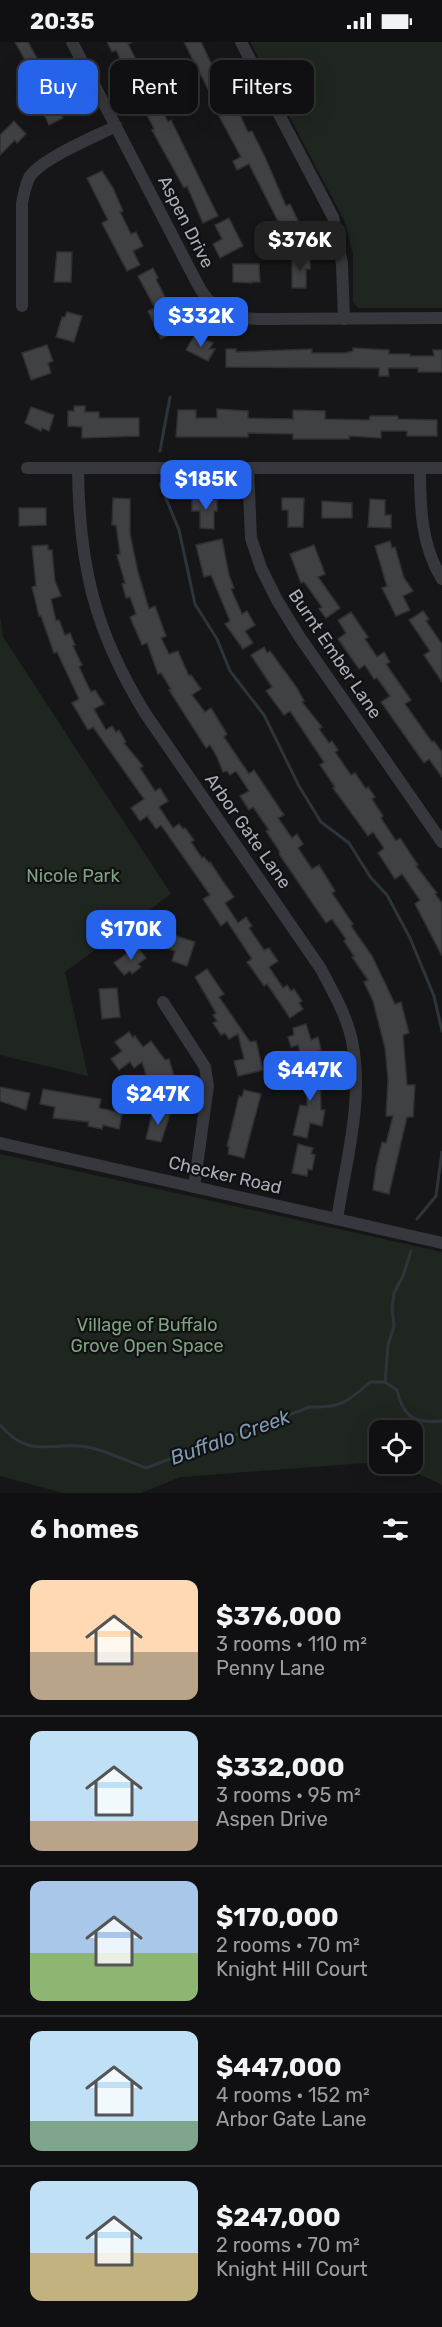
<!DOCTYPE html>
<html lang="en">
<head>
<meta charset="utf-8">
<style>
  :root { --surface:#101012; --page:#19191b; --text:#f1f3f6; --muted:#9c9d9f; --line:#303032; --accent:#2563eb }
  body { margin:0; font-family:Rubik,sans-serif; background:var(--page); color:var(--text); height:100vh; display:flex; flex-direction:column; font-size:22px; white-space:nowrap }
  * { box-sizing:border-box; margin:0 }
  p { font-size:20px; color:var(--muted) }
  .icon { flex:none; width:33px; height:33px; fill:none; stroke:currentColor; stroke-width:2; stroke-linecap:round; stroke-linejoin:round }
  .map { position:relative; height:1451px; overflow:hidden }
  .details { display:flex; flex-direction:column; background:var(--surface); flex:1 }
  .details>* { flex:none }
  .top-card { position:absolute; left:18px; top:18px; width:406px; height:54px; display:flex; gap:12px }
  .fabs { position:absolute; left:369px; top:1378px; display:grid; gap:12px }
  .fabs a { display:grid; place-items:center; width:54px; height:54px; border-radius:12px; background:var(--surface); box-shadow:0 6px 24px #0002,0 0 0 2px var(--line); font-size:30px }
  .price { position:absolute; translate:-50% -51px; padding:0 14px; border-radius:12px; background:var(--accent); color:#fff; font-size:20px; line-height:39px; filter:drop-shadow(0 2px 3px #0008) }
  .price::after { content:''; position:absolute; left:50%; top:36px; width:18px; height:14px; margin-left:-9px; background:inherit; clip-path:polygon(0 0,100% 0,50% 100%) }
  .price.current { background:#222; color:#fff }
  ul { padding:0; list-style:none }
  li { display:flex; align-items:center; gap:18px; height:150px; padding:0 30px }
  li+li { border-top:2px solid var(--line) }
  li span { display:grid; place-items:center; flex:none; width:168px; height:120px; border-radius:12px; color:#555 }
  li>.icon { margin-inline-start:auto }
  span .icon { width:72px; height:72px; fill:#fffc; stroke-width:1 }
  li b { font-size:26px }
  h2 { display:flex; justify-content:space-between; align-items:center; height:72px; padding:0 30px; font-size:26px }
  .chip { padding:0 21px; border-radius:12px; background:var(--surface); box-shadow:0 6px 24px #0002,0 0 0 2px var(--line); font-size:21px; line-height:54px }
  .chip.current { background:var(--accent); color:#fff }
  .status { display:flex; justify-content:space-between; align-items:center; height:42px; padding:0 30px; background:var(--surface); direction:ltr }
  .status svg { height:16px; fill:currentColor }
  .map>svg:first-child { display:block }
  .green { fill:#1e261f }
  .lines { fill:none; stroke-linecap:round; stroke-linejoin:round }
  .stream { stroke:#2c353c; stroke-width:3 }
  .building { fill:#404145; stroke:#303034; stroke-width:1.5 }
  .minor { stroke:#37383d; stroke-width:12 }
  .labels { text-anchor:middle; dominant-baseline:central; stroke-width:4.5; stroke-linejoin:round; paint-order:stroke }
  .street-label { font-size:18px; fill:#a8adb8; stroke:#111113 }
  .park-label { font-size:18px; fill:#7fa381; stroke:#111113 }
  .water-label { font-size:20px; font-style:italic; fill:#7f9bb3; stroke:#111113 }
</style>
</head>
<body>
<div class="status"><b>20:35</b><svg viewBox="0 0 49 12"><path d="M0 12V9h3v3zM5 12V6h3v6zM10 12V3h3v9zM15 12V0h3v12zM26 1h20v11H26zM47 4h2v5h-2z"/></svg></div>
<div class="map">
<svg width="442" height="1451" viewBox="0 0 442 1451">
  <rect width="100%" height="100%" fill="#161618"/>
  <g class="green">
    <path d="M250 0H442V266H358L353 260V211L344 178Z"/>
    <path d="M0 573 3 595 171 852 65 930 88 1034 0 1013Z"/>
    <path d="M0 1112 442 1210V1443L398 1422H412V1389H380L379 1420 181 1435 141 1451H63L0 1434Z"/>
  </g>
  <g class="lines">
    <g class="stream">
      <path d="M160 409 170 355"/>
      <path d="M160 442 179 488 195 562 217 597 230 629 264 673 299 744 321 780 349 801 371 836 387 853 410 896 434 954 442 989"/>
      <path d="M417 1177 436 1154 442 1110"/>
      <path d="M385 1340 388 1303 394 1284 392 1266 394 1251 403 1234 411 1209"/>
      <path d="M0 1383C32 1420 54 1397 92 1406 110 1411 128 1419 146 1426L310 1365C340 1366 348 1360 370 1340H385L397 1348C403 1375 415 1382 442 1379"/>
    </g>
  </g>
  <g class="building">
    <path d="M15 0H28L43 27 48 24 66 58 56 63 63 76 49 83 36 55 39 53 21 20 25 18Z"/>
    <path d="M107 0H132L128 2 168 80 171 78 218 174 203 181 187 144 184 146 152 88 154 87 145 69 142 70 137 59 138 58 127 36 129 35 116 8 112 10Z"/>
    <path d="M184 0H201L212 23 216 21 248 90 252 89 265 115 286 164 290 162 302 187 286 195 249 122 237 128 233 119 241 115 213 63 215 61Z"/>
    <path d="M14 79 26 92 17 101 15 98 0 113V93Z"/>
    <path d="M102 129 113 146 123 169 120 170 131 192 136 190 143 204 133 209 140 223 127 229 102 181 108 178 87 136Z"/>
    <path d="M229 176 243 204 220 216 213 202 222 197 215 183Z"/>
    <path d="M57 210H72L71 240H54Z"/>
    <path d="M292 215H310V227H306V246H292Z"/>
    <path d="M233 222H259L260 240H252V241L233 240Z"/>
    <path d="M153 226 158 236 156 237 167 259 171 257 178 272 169 276 176 290 161 297 148 269 155 266 138 234Z"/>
    <path d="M67 270 82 274 74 300 56 295 62 275H65Z"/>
    <path d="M194 294 213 301 209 307H215L208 319 186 308Z"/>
    <path d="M47 303 53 319 48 321 51 331 31 338 22 311Z"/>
    <path d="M353 306 389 308V312H410V314H434L433 308H442V330H418V326H388L389 334H379V326L226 325V307H236V310L312 307V311H345L353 309Z"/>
    <path d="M74 364H85V370H99V376H139V394L82 396V385L68 384V369H74Z"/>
    <path d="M31 365 54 373 49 389 42 386 41 389 25 381Z"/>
    <path d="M217 367 248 369V376L293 377V368L325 369V377L369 378 370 374H398V377L437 378V394H407V389H381V396L349 394V397H293V392L248 391V395H176L178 368H196V376H217Z"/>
    <path d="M113 456 130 457V492L138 530 149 567 155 564 166 594 161 596 169 612 178 609 189 634 191 633 201 647 192 653 205 670 211 666 227 692 224 695 249 732 254 728 284 773 278 776 292 796 297 792 303 802 298 806 312 827 319 823 335 849 332 851 353 882 351 884 372 914 395 962 401 960 409 991 403 993 407 1043H415L413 1075H407L389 1152 373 1148 376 1125 382 1100 386 1101 393 1074H386L388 1037 385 1006 373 959 364 940 368 938 352 915 354 914 344 899 346 897 332 877 326 881 279 812 280 810 266 789 269 788 253 765 249 768 240 754 249 749 236 729 230 733 227 729 223 730 217 715 210 703 206 706 169 648 171 647 161 631 158 632 147 601 142 603 130 575 136 572 130 555 126 556 122 542 125 541 117 513 120 512 116 483H112Z"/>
    <path d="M192 456 217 457V469H214V487L200 486V469H192Z"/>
    <path d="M282 456H304L303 485H288V468H282Z"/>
    <path d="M370 457 385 458V473H391V486L368 485Z"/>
    <path d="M322 459 352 461V476H322Z"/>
    <path d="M19 466H46V483L19 484Z"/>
    <path d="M222 497 229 533 234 546 231 547 242 572 247 569 255 583 245 589 253 601 243 607 225 582 230 579 211 533 204 535 196 503Z"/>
    <path d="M390 499 392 506 395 505 404 536 413 549 403 554 410 568 396 574 382 546 387 544 375 504Z"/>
    <path d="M48 503V508H52L55 539 61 554 51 557 56 579 59 578 65 593 70 591 75 603 73 604 82 623 79 625 91 650 95 648 104 662 94 667 106 688 112 684 116 690 119 688 126 700 124 701 143 724 140 726 155 749 160 746 168 759 159 765 173 786 179 782 183 787 185 786 194 798 191 800 202 816 204 815 209 821 210 820 222 838 234 855 225 861 238 881 246 875 252 884 249 886 264 908 269 906 278 919 269 925 283 946 287 943 291 949 294 947 302 959 299 961 303 967 290 976 267 942 264 944 247 920 252 917 227 879 221 884 203 857 210 853 161 783 156 787 147 774 140 779 131 766 144 757 93 685 88 688 72 661 79 657 57 610 54 611 41 574H39L32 545 36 544 32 504Z"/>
    <path d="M314 503 325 532 318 535 340 566 326 576 319 567 322 565 304 540 301 541 290 512Z"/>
    <path d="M423 569 429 577 426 579 442 602V640L424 613 430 609 409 578Z"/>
    <path d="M351 570 368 595 365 597 377 615 384 610 390 620 386 622 411 658 405 662 432 700 434 699 442 710V735L429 717 424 721 381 660 390 654 377 636 374 637 365 623 359 627 338 597 346 591 338 578Z"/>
    <path d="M264 605 267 611 270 609 297 646 304 659 302 660 322 685 319 687 329 701 332 699 338 708 335 710 351 733 355 731 366 747 368 745 375 755 372 757 383 774 381 776 396 799 400 796 418 823 416 824 437 851 435 852 442 861V914L415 862 420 858 402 832 395 837 378 811 384 806 373 790 368 794 333 746 335 745 320 723 324 720 290 669 284 673 266 649 272 645 251 613Z"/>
    <path d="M161 889 195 900 187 924 172 919 175 909 156 903Z"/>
    <path d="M137 904 146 916 138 922 141 925 132 932 130 929 124 933 114 921Z"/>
    <path d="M207 927 224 952 219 955 250 1000 256 999 263 1028 238 1034 234 1019 244 1017 238 992 229 997 225 991 221 993 213 981 217 979 213 973 216 971 195 935Z"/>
    <path d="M117 946 120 975 102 977 99 947Z"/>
    <path d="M306 982 311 998 318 995 321 1008 301 1014 298 1003 291 1005 288 995 294 993 293 986Z"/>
    <path d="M129 990 133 996 135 994 143 1005 151 999 165 1018 169 1017 179 1051 154 1058 142 1020 134 1026 130 1020 119 1028 111 1017 122 1009 115 1000Z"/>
    <path d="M323 1024V1035H320L321 1068H325L322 1084 310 1081 307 1096 293 1093 300 1063 307 1064 306 1036H300L299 1025Z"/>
    <path d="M0 1045 30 1051 26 1068 0 1059Z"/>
    <path d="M43 1047 101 1057 99 1066 122 1071 119 1087 103 1083 102 1087 88 1084 89 1080 53 1076 55 1065 40 1062Z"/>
    <path d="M244 1048 261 1052 244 1116 228 1112 229 1105 227 1104 239 1054 242 1055Z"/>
    <path d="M153 1068 170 1072 161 1100 146 1097Z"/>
    <path d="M298 1102 313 1106 311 1112 315 1113 312 1128 308 1127 307 1134 292 1131Z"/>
  </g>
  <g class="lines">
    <g class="minor">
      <path d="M72 0 198 243C217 275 227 276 262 277L442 276"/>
      <path d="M241 0 333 175 342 222 344 277"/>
      <path d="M22 264V161C24 152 25 143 30 134 43 116 94 95 116 84"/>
      <path d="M27 426H442"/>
      <path d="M78 426C79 523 94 588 145 671L321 927C333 950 347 974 352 999 364 1058 346 1119 337 1177"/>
      <path d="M248 426 251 496 261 526 277 558 299 594 442 800"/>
      <path d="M420 426C420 465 421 503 442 537"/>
      <path d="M163 960 205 1025 208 1044 194 1145"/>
      <path d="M0 1101 442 1201"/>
    </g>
  </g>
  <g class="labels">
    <g class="street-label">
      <text transform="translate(186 180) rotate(63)">Aspen Drive</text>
      <text transform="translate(335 612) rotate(56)">Burnt Ember Lane</text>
      <text transform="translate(248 789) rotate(55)">Arbor Gate Lane</text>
      <text transform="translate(225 1133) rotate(13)">Checker Road</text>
    </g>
    <g class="park-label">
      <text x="73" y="834">Nicole Park</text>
      <text x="147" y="1283">Village of Buffalo<tspan x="147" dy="21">Grove Open Space</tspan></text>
    </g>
    <g class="water-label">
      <text transform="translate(230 1395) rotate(-20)">Buffalo Creek</text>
    </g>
  </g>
</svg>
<div class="fabs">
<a><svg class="icon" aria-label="locate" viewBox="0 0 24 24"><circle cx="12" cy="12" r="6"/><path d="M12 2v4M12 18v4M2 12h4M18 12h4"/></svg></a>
</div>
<b class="price current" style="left:300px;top:230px">$376K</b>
<b class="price" style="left:201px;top:306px">$332K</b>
<b class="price" style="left:206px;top:469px">$185K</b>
<b class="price" style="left:131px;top:919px">$170K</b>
<b class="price" style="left:310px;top:1060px">$447K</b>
<b class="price" style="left:158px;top:1084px">$247K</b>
<div class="top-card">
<a class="chip current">Buy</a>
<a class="chip">Rent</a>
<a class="chip">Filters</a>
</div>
</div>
<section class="details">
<h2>6 homes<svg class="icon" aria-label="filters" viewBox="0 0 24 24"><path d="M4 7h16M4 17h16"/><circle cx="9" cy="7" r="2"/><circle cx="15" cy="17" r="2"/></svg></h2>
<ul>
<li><span style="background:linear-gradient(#ffd9b3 60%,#b9a48a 0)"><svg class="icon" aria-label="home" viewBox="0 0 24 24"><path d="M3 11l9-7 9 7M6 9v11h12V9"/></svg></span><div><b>$376,000</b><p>3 rooms · 110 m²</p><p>Penny Lane</p></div></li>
<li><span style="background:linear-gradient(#bfe0f5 75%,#b9a48a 0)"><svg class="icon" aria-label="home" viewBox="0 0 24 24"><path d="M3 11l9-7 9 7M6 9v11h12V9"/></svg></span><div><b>$332,000</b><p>3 rooms · 95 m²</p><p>Aspen Drive</p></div></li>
<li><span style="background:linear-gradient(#a9c7e8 60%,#8fb573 0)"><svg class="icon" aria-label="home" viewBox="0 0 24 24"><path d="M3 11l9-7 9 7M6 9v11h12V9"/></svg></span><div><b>$170,000</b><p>2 rooms · 70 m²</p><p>Knight Hill Court</p></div></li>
<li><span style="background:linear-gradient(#bfe0f5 75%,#7fa58c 0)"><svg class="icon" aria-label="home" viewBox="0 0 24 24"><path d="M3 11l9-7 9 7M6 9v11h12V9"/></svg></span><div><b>$447,000</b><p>4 rooms · 152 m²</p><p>Arbor Gate Lane</p></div></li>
<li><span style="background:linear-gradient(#bfe0f5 60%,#c2b280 0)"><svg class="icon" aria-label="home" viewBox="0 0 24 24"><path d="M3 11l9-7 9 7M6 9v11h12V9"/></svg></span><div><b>$247,000</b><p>2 rooms · 70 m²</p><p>Knight Hill Court</p></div></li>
</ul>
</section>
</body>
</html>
